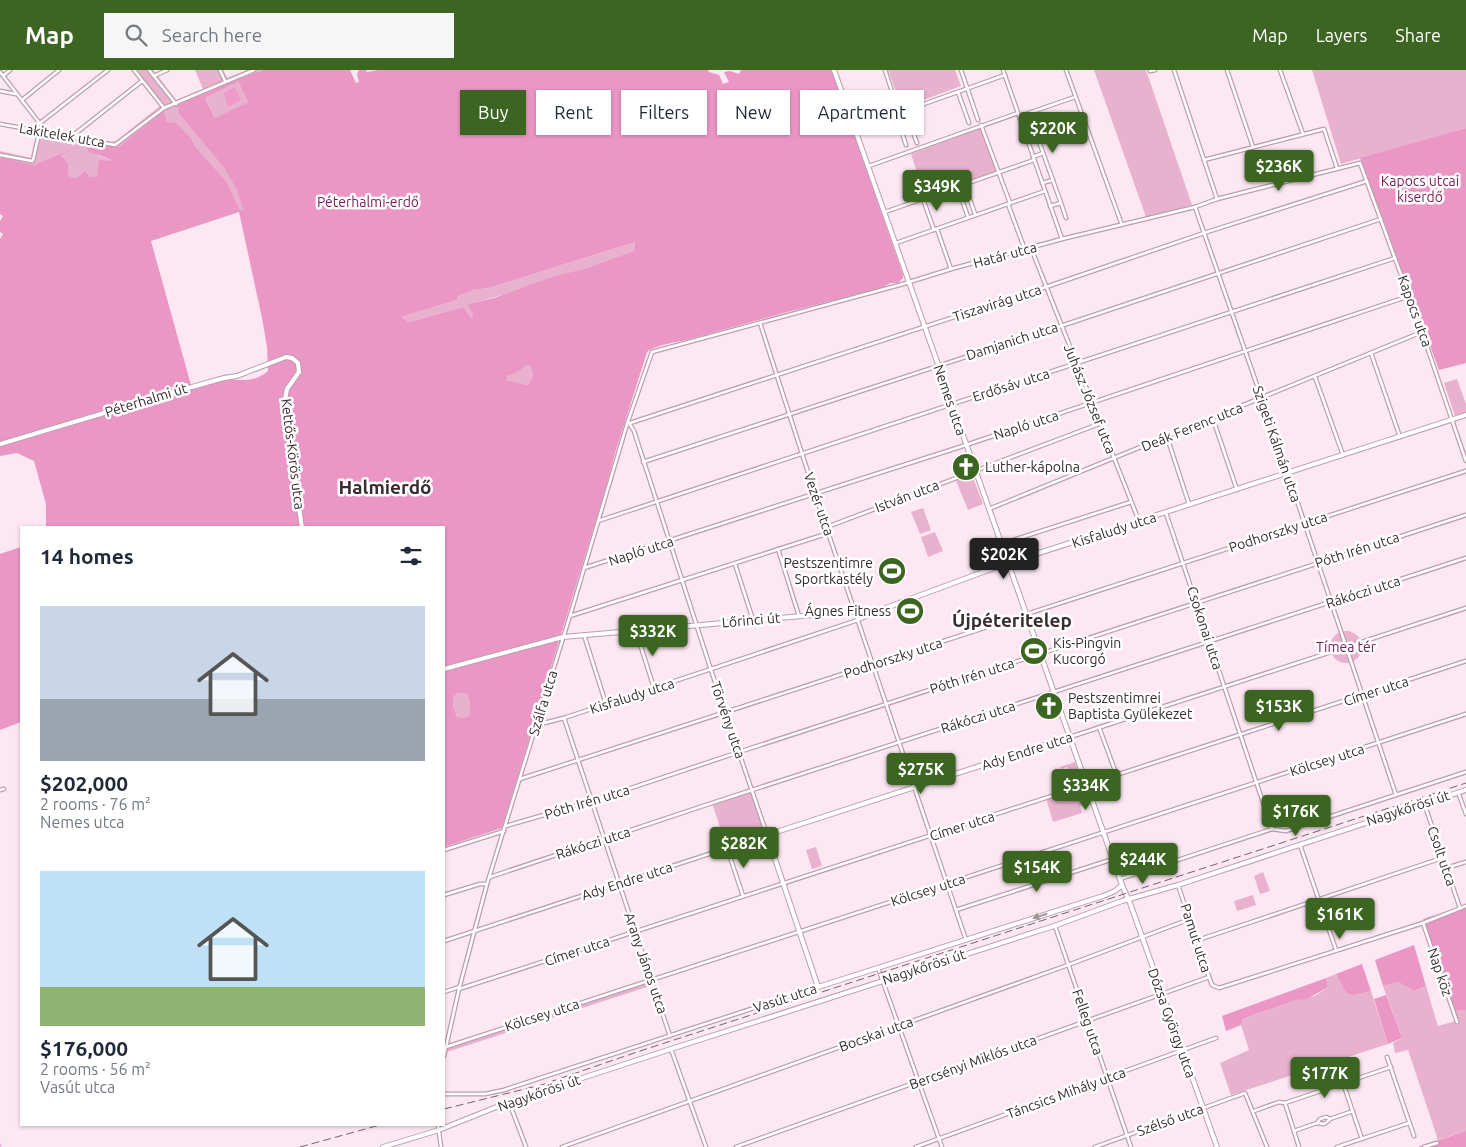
<!DOCTYPE html>
<html lang="en">
<head>
<meta charset="utf-8">
<style>
  :root { --surface:#fff; --page:#f6f6f7; --text:#1f2937; --muted:#747a83; --accent:#3c6521 }
  body { margin:0; font-family:Ubuntu,sans-serif; background:var(--page); color:var(--text); height:100vh; display:flex; flex-direction:column; font-size:19px; white-space:nowrap }
  * { box-sizing:border-box; margin:0 }
  p { font-size:16px; color:var(--muted) }
  .icon { flex:none; width:28px; height:28px; fill:none; stroke:currentColor; stroke-width:2; stroke-linecap:round; stroke-linejoin:round }
  .map { position:relative; flex:1; overflow:hidden }
  .details { position:absolute; left:20px; top:456px; width:425px; height:600px; display:flex; flex-direction:column; background:var(--surface); border-radius:0px; box-shadow:0 1px 4px #0004 }
  .details>* { flex:none }
  .guide { position:absolute; left:460px; top:20px; width:475px; height:45px; display:flex; gap:10px }
  .price { position:absolute; translate:-50% -42px; padding:0 11px; border-radius:5px; background:var(--accent); color:#fff; font-size:16px; line-height:32px; filter:drop-shadow(0 1px 2px #0008) }
  .price::after { content:''; position:absolute; left:50%; top:30px; width:15px; height:11px; margin-left:-8px; background:inherit; clip-path:polygon(0 0,100% 0,50% 100%) }
  .price.on { background:#222; color:#fff }
  ul { padding:0; list-style:none }
  li { display:grid; align-content:center; gap:10px; height:265px; padding:0 20px }
  li span { display:grid; place-items:center; height:155px; border-radius:0px; color:#555 }
  li>.icon { margin-inline-start:auto }
  span .icon { width:90px; height:90px; fill:#fffc; stroke-width:1 }
  li b { font-size:21px }
  h2 { display:flex; justify-content:space-between; align-items:center; height:60px; padding:0 20px; font-size:21px }
  .tag { padding:0 18px; border-radius:0px; background:var(--surface); box-shadow:0 1px 4px #0004; font-size:18px; line-height:45px }
  .tag.on { background:var(--accent); color:#fff }
  header { display:flex; align-items:center; gap:30px; box-sizing:border-box; height:70px; padding:0 25px; background:var(--accent); color:#fff }
  header strong { font-size:24px }
  nav { display:flex; gap:28px; margin-inline-start:auto; font-size:18px }
  .search { width:350px; height:45px; background:var(--page); display:flex; align-items:center; gap:12px; box-sizing:border-box; padding:0 18px; border-radius:0px; color:var(--muted); font-size:19px }
  .map>svg:first-child { display:block }
  .green { fill:#e8b2cf }
  .forest { fill:#eb97c6; fill-rule:evenodd }
  .water { fill:#ef9aca }
  .lines { fill:none; stroke-linecap:round; stroke-linejoin:round }
  .stream { stroke:#ef9aca; stroke-width:1 }
  .street-casing { stroke:#bd9dae; stroke-width:5 }
  .secondary-casing { stroke:#bd9dae; stroke-width:6 }
  .street { stroke:#fff; stroke-width:2.5 }
  .secondary { stroke:#fff; stroke-width:4 }
  .rail { stroke:#74646c; stroke-width:1; stroke-dasharray:8 4; stroke-linecap:butt }
  .oneway { fill:#9c9598 }
  .labels { text-anchor:middle; dominant-baseline:central; stroke-width:5; stroke-linejoin:round; paint-order:stroke }
  .street-label { font-size:14px; fill:#382b32; stroke:#fff }
  .park-label { font-size:14px; fill:#7a195a; stroke:#fff }
  .poi-label { font-size:14px; fill:#382b32; stroke:#fff; text-anchor:start }
  .district-label { font-size:19px; font-weight:bold; fill:#382b32; stroke:#fff }
</style>
</head>
<body>
<header>
<strong>Map</strong>
<div class="search"><svg class="icon" aria-label="search" viewBox="0 0 24 24"><circle cx="10" cy="10" r="6"/><path d="M15 15l6 6"/></svg>Search here</div>
<nav><a>Map</a><a>Layers</a><a>Share</a></nav>
</header>
<div class="map">
<svg width="1466" height="1077" viewBox="0 0 1466 1077">
  <rect width="100%" height="100%" fill="#fce7f2"/>
  <g class="green">
    <path d="M131 0H153L176 30 203 19 195 0H223L227 8 247 0H263L222 14 179 44 224 98 236 119 245 140H240L227 112 195 76 191 68 167 52 164 40 120 76 116 77 87 72 34 95 0 87V81L31 88 37 64 33 63 40 49 51 61 111 72 116 71 160 36Z"/>
    <path d="M888 0H955L961 16 902 38Z"/>
    <path d="M1094 0H1146L1192 135 1146 147Z"/>
    <path d="M1312 0H1466V58L1341 94Z"/>
    <path d="M238 12 248 32 216 49 205 28Z"/>
    <path d="M981 58 997 101 927 126 924 124 911 84Z"/>
    <path d="M85 74 99 86 110 89 111 92 97 107H90L85 100 77 108 69 107 68 93 61 85Z"/>
    <path d="M635 172 634 181C581 203 524 220 469 234L473 245 470 249 463 237 409 252 401 247 457 230 459 225 468 223 471 220 489 218Z"/>
    <path d="M527 295 531 297 533 306 528 315 505 310 507 305 518 302Z"/>
    <path d="M1457 309 1466 334V342L1455 346 1444 313Z"/>
    <path d="M972 405 983 434 968 440 956 411Z"/>
    <path d="M923 438 931 460 920 464 911 442Z"/>
    <path d="M935 462 943 481 928 487 921 467Z"/>
    <circle cx="1346" cy="577" r="16"/>
    <path d="M459 623 467 624 470 633V646L464 649 457 647 453 635 454 626Z"/>
    <path d="M1075 692 1083 714 1068 719 1067 716 1071 714 1069 709 1072 710 1075 704 1067 697 1061 699 1060 697Z"/>
    <path d="M1086 715 1093 732 1080 736 1082 743 1053 752 1046 728Z"/>
    <path d="M752 721 767 765 727 778 712 733Z"/>
    <path d="M816 777 822 796 812 799 806 780Z"/>
    <path d="M1263 802 1270 821 1260 824 1254 806Z"/>
    <path d="M1253 825 1256 835 1237 841 1234 831Z"/>
    <path d="M1336 904 1343 918 1355 925 1371 921 1388 974 1231 1025 1220 993 1249 980 1241 955 1243 949 1296 930 1315 926 1328 917 1326 908Z"/>
    <path d="M651 910 653 915 444 983 446 977Z"/>
    <path d="M1398 912 1414 921 1426 916 1438 956 1456 951 1453 941 1466 940V1061L1438 1070 1408 980 1395 983 1393 973 1402 968 1383 916Z"/>
  </g>
  <g class="forest">
    <path d="M263 0H350L356 13 359 12 357 4 359 0H366L367 2 378 0H708L709 2 719 5 723 14 729 12 724 2 730 1 739 4 741 0H832L903 205V208L898 213H890L880 219C816 234 753 251 690 269 679 272 654 275 647 282L616 380 606 417 502 758 444 777V458L46 457V434L34 391 17 383 0 386V169L3 164 0 162V151L3 146 0 144V87L34 95 87 72 116 77 120 76 164 40 167 52 176 53 191 68 195 76 227 112 240 140H244L236 119 224 98 179 44 178 35 222 14ZM238 12 248 32 215 48 205 28ZM85 74 89 82 110 89 111 91 99 90 97 107H90L85 100 77 108 69 107 68 93 61 85ZM239 142 262 248 267 277 268 301C256 311 245 311 229 309L228 304 191 315 151 171ZM635 172 634 181 585 199 555 206 494 228 468 234 473 245 471 248 463 237 409 252 401 247 457 230 459 225 468 223 472 220 489 218ZM527 295 531 297 533 306 528 315 506 310 507 306 518 302ZM459 623 467 624 470 633V645L464 648 457 647 453 635 454 626Z"/>
    <path d="M1466 58V293L1439 300 1360 88Z"/>
    <path d="M21 477V652L0 660V484Z"/>
    <path d="M1466 835V940L1453 941 1423 849Z"/>
    <path d="M1414 875 1426 916 1414 921 1398 912 1383 916 1375 890Z"/>
    <path d="M1362 894 1371 921 1355 925 1348 924 1343 918 1336 904Z"/>
    <path d="M1326 908 1328 917 1307 929 1296 930 1248 947 1243 949 1241 955 1226 961 1222 946Z"/>
    <path d="M1386 925 1402 968 1388 974 1374 929Z"/>
    <path d="M1466 1061V1077H1418Z"/>
  </g>
  <path class="water" d="M235 17 241 30 228 37 224 23Z"/>
  <g class="lines">
    <path class="stream" d="M0 1074 1 1077"/>
    <defs>
      <g id="street">
        <path d="M134 0 164 38"/>
        <path d="M149 0 176 34"/>
        <path d="M220 0 225 11"/>
        <path d="M885 0 899 43"/>
        <path d="M961 0 978 50"/>
        <path d="M1003 0 1062 169"/>
        <path d="M1066 0 1122 155"/>
        <path d="M1174 0 1217 129"/>
        <path d="M1227 0 1253 77"/>
        <path d="M1280 0 1303 64"/>
        <path d="M1150 1 1155 0"/>
        <path d="M0 2 41 55 33 90 32 91 0 85"/>
        <path d="M3 6 10 0"/>
        <path d="M154 6 167 0"/>
        <path d="M0 21 16 24"/>
        <path d="M958 22 969 53"/>
        <path d="M22 30 59 0"/>
        <path d="M905 41 917 73"/>
        <path d="M896 45 906 75"/>
        <path d="M1020 46 1075 27"/>
        <path d="M40 53 108 0"/>
        <path d="M0 54 115 75 164 38 254 0"/>
        <path d="M981 55 1010 133"/>
        <path d="M854 59 1005 5"/>
        <path d="M71 67 142 11"/>
        <path d="M1027 68 1035 65 1037 66 1061 133"/>
        <path d="M1033 87 1043 83"/>
        <path d="M1204 90 1324 59 1337 98"/>
        <path d="M869 96 1018 43"/>
        <path d="M1042 113 1053 110"/>
        <path d="M965 115 975 144"/>
        <path d="M958 118 968 147"/>
        <path d="M923 129 934 160"/>
        <path d="M1008 134 1025 180"/>
        <path d="M1050 136 1061 133 1066 148"/>
        <path d="M1195 137 1288 404 1396 725"/>
        <path d="M885 142 1034 90"/>
        <path d="M937 159 951 199"/>
        <path d="M896 173 1045 121"/>
        <path d="M1031 178 1139 451"/>
        <path d="M760 253 815 424 966 870"/>
        <path d="M1371 283 1400 367"/>
        <path d="M1315 307 1343 385"/>
        <path d="M1213 349 1237 420"/>
        <path d="M627 354 1046 217 1204 163 1367 111"/>
        <path d="M1167 367 1189 434"/>
        <path d="M643 392 1061 256 1381 149"/>
        <path d="M989 439 1422 262"/>
        <path d="M1166 443 1272 759"/>
        <path d="M598 451 1395 188"/>
        <path d="M827 457 1099 354"/>
        <path d="M1001 474 1131 432"/>
        <path d="M778 479 799 546"/>
        <path d="M735 494 753 550"/>
        <path d="M584 498 966 375 1409 226"/>
        <path d="M570 546 829 463"/>
        <path d="M636 561 654 618"/>
        <path d="M584 565 606 634"/>
        <path d="M564 648 670 966"/>
        <path d="M536 655 564 648 858 550 881 540"/>
        <path d="M1099 657 1117 706"/>
        <path d="M1070 667 1466 538"/>
        <path d="M520 709 1466 401"/>
        <path d="M0 720 4 719"/>
        <path d="M1458 722 1466 744"/>
        <path d="M1424 733 1460 838"/>
        <path d="M506 756 592 731 739 682 1466 445"/>
        <path d="M1300 775 1336 880"/>
        <path d="M727 778 743 826"/>
        <path d="M444 780 504 761"/>
        <path d="M1446 798 1466 792"/>
        <path d="M490 807 712 733 1466 488"/>
        <path d="M1120 809 1272 759 1286 761 1466 702"/>
        <path d="M1178 815 1209 907 1212 915 1219 918 1423 853 1466 836"/>
        <path d="M444 825 480 814H487"/>
        <path d="M956 840 1113 789"/>
        <path d="M1423 853 1457 952"/>
        <path d="M1055 856 1131 1077"/>
        <path d="M1198 870 1442 788"/>
        <path d="M444 871 767 765 711 600 634 361 629 353"/>
        <path d="M878 898 942 1077"/>
        <path d="M459 919 1466 591"/>
        <path d="M444 922 459 917"/>
        <path d="M446 977 1466 644"/>
        <path d="M671 979 706 1077"/>
        <path d="M444 986 459 919 487 814 572 539 627 354 652 282 903 214 951 199 1062 169 1195 137 1217 129 1360 93 1422 262 1466 391"/>
        <path d="M1387 987 1414 1066"/>
        <path d="M1336 992 1362 1069"/>
        <path d="M444 1024H485L504 1020 818 917"/>
        <path d="M509 1032 526 1077"/>
        <path d="M1285 1033 1299 1077"/>
        <path d="M1254 1041 1279 1032 1285 1033 1391 997"/>
        <path d="M1317 1053 1320 1049 1326 1047 1330 1049"/>
        <path d="M438 1055 441 1077"/>
        <path d="M1294 1061 1317 1053 1324 1054 1327 1052 1330 1049 1353 1041"/>
        <path d="M562 1077 1068 895 1190 849"/>
        <path d="M736 1077 1209 907"/>
        <path d="M916 1077 1216 968"/>
        <path d="M1095 1077 1245 1023 1267 1077"/>
        <path d="M1337 1077 1409 1053"/>
        <path d="M1424 1077 1437 1073"/>
      </g>
      <g id="secondary">
        <path d="M834 0 1122 815 1130 833 1217 1077"/>
        <path d="M0 374 181 320 224 308 237 306 286 287 292 288 298 293 299 302 287 319 284 334 302 458"/>
        <path d="M444 599 563 567 883 539 1002 495 1466 345"/>
        <path d="M1069 667 767 765 818 917 1103 826 1115 821 1122 815"/>
        <path d="M383 1077 439 1060 509 1032 671 979 1054 856 1122 831 1178 815 1466 720"/>
      </g>
    </defs>
    <use href="#street" class="street-casing"/>
    <use href="#secondary" class="secondary-casing"/>
    <use href="#street" class="street"/>
    <use href="#secondary" class="secondary"/>
    <g class="rail">
      <path d="M444 1039 541 1015 637 982 1466 713"/>
      <path d="M300 1077 380 1055"/>
    </g>
  </g>
  <defs><path id="oneway-solid" d="M-6-.8H1V-3.2L6.5 0L1 3.2V.8H-6Z" transform="scale(1.25)"/></defs>
  <use class="oneway" href="#oneway-solid" transform="translate(1040 846) rotate(162)"/>
  <defs>
    <symbol id="church-disc" viewBox="-11 -11 22 22"><circle r="9.5" fill="#3c6521" stroke="#fff"/><path d="M-1.2-6h2.4v3.5h3.3v2.4h-3.3V6h-2.4V-.1h-3.3v-2.4h3.3Z" fill="#fff"/></symbol>
    <symbol id="stadium-disc" viewBox="-11 -11 22 22"><circle r="9.5" fill="#3c6521" stroke="#fff"/><path d="M0-5a6.5 5 0 1 0 0 10a6.5 5 0 1 0 0-10ZM-3.5-1.8h7v3.6h-7Z" fill="#fff"/></symbol>
  </defs>
  <g fill-rule="evenodd">
    <use href="#church-disc" x="950" y="381" width="32" height="32"/>
    <use href="#stadium-disc" x="876" y="485" width="32" height="32"/>
    <use href="#stadium-disc" x="894" y="525" width="32" height="32"/>
    <use href="#stadium-disc" x="1018" y="565" width="32" height="32"/>
    <use href="#church-disc" x="1033" y="620" width="32" height="32"/>
  </g>
  <g class="labels">
    <g class="street-label">
      <text transform="translate(62 65) rotate(10)">Lakitelek utca</text>
      <text transform="translate(1005 185) rotate(-15)">Határ utca</text>
      <text transform="translate(997 233) rotate(-18)">Tiszavirág utca</text>
      <text transform="translate(1415 241) rotate(70)">Kapocs utca</text>
      <text transform="translate(1012 271) rotate(-18)">Damjanich utca</text>
      <text transform="translate(1011 315) rotate(-18)">Erdősáv utca</text>
      <text transform="translate(1090 329) rotate(68)">Juhász József utca</text>
      <text transform="translate(146 330) rotate(-17)">Péterhalmi út</text>
      <text transform="translate(950 330) rotate(71)">Nemes utca</text>
      <text transform="translate(1026 355) rotate(-18)">Napló utca</text>
      <text transform="translate(1192 357) rotate(-22)">Deák Ferenc utca</text>
      <text transform="translate(1277 374) rotate(71)">Szigeti Kálmán utca</text>
      <text transform="translate(293 384) rotate(83)">Kettős-Körös utca</text>
      <text transform="translate(907 426) rotate(-21)">István utca</text>
      <text transform="translate(819 434) rotate(71)">Vezér utca</text>
      <text transform="translate(1114 460) rotate(-18)">Kisfaludy utca</text>
      <text transform="translate(1278 462) rotate(-18)">Podhorszky utca</text>
      <text transform="translate(1357 480) rotate(-18)">Póth Irén utca</text>
      <text transform="translate(641 481) rotate(-18)">Napló utca</text>
      <text transform="translate(1363 522) rotate(-18)">Rákóczi utca</text>
      <text transform="translate(751 550) rotate(-5)">Lőrinci út</text>
      <text transform="translate(1205 558) rotate(72)">Csokonai utca</text>
      <text transform="translate(893 588) rotate(-18)">Podhorszky utca</text>
      <text transform="translate(972 606) rotate(-18)">Póth Irén utca</text>
      <text transform="translate(1376 621) rotate(-18)">Címer utca</text>
      <text transform="translate(632 626) rotate(-18)">Kisfaludy utca</text>
      <text transform="translate(543 633) rotate(-73)">Szálfa utca</text>
      <text transform="translate(978 647) rotate(-18)">Rákóczi utca</text>
      <text transform="translate(728 650) rotate(71)">Törvény utca</text>
      <text transform="translate(1027 681) rotate(-18)">Ady Endre utca</text>
      <text transform="translate(1327 690) rotate(-18)">Kölcsey utca</text>
      <text transform="translate(587 732) rotate(-17)">Póth Irén utca</text>
      <text transform="translate(1408 738) rotate(-18)">Nagykőrösi út</text>
      <text transform="translate(962 756) rotate(-18)">Címer utca</text>
      <text transform="translate(593 773) rotate(-18)">Rákóczi utca</text>
      <text transform="translate(1442 786) rotate(71)">Csolt utca</text>
      <text transform="translate(627 811) rotate(-18)">Ady Endre utca</text>
      <text transform="translate(928 820) rotate(-18)">Kölcsey utca</text>
      <text transform="translate(1196 868) rotate(72)">Pamut utca</text>
      <text transform="translate(577 881) rotate(-18)">Címer utca</text>
      <text transform="translate(646 893) rotate(71)">Arany János utca</text>
      <text transform="translate(924 897) rotate(-18)">Nagykőrösi út</text>
      <text transform="translate(1440 902) rotate(71)">Nap köz</text>
      <text transform="translate(785 928) rotate(-18)">Vasút utca</text>
      <text transform="translate(542 945) rotate(-18)">Kölcsey utca</text>
      <text transform="translate(1088 952) rotate(71)">Felleg utca</text>
      <text transform="translate(1172 953) rotate(70)">Dózsa György utca</text>
      <text transform="translate(876 964) rotate(-20)">Bocskai utca</text>
      <text transform="translate(973 992) rotate(-20)">Bercsényi Miklós utca</text>
      <text transform="translate(539 1023) rotate(-19)">Nagykőrösi út</text>
      <text transform="translate(1066 1023) rotate(-20)">Táncsics Mihály utca</text>
      <text transform="translate(1170 1050) rotate(-20)">Szélső utca</text>
    </g>
    <g class="park-label">
      <text x="1420" y="111">Kapocs utcai<tspan x="1420" dy="16">kiserdő</tspan></text>
      <text x="368" y="132">Péterhalmi-erdő</text>
      <text x="1346" y="577">Tímea tér</text>
    </g>
    <g class="poi-label">
      <text x="985" y="397">Luther-kápolna</text>
      <text x="873" y="493" text-anchor="end">Pestszentimre<tspan x="873" dy="16">Sportkastély</tspan></text>
      <text x="891" y="541" text-anchor="end">Ágnes Fitness</text>
      <text x="1053" y="573">Kis-Pingvin<tspan x="1053" dy="16">Kucorgó</tspan></text>
      <text x="1068" y="628">Pestszentimrei<tspan x="1068" dy="16">Baptista Gyülekezet</tspan></text>
    </g>
    <g class="district-label">
      <text x="385" y="417">Halmierdő</text>
      <text x="1012" y="550">Újpéteritelep</text>
    </g>
  </g>
</svg>
<b class="price" style="left:1053px;top:84px">$220K</b>
<b class="price" style="left:1279px;top:122px">$236K</b>
<b class="price" style="left:937px;top:142px">$349K</b>
<b class="price on" style="left:1004px;top:510px">$202K</b>
<b class="price" style="left:653px;top:587px">$332K</b>
<b class="price" style="left:1279px;top:662px">$153K</b>
<b class="price" style="left:921px;top:725px">$275K</b>
<b class="price" style="left:1086px;top:741px">$334K</b>
<b class="price" style="left:1296px;top:767px">$176K</b>
<b class="price" style="left:744px;top:799px">$282K</b>
<b class="price" style="left:1143px;top:815px">$244K</b>
<b class="price" style="left:1037px;top:823px">$154K</b>
<b class="price" style="left:1340px;top:870px">$161K</b>
<b class="price" style="left:1325px;top:1029px">$177K</b>
<div class="guide">
<a class="tag on">Buy</a>
<a class="tag">Rent</a>
<a class="tag">Filters</a>
<a class="tag">New</a>
<a class="tag">Apartment</a>
</div>
<section class="details">
<h2>14 homes<svg class="icon" aria-label="filters" viewBox="0 0 24 24"><path d="M4 7h16M4 17h16"/><circle cx="9" cy="7" r="2"/><circle cx="15" cy="17" r="2"/></svg></h2>
<ul>
<li><span style="background:linear-gradient(#c9d6e8 60%,#9aa5b1 0)"><svg class="icon" aria-label="home" viewBox="0 0 24 24"><path d="M3 11l9-7 9 7M6 9v11h12V9"/></svg></span><div><b>$202,000</b><p>2 rooms · 76 m²</p><p>Nemes utca</p></div></li>
<li><span style="background:linear-gradient(#bfe0f5 75%,#8fb573 0)"><svg class="icon" aria-label="home" viewBox="0 0 24 24"><path d="M3 11l9-7 9 7M6 9v11h12V9"/></svg></span><div><b>$176,000</b><p>2 rooms · 56 m²</p><p>Vasút utca</p></div></li>
</ul>
</section>
</div>
</body>
</html>
